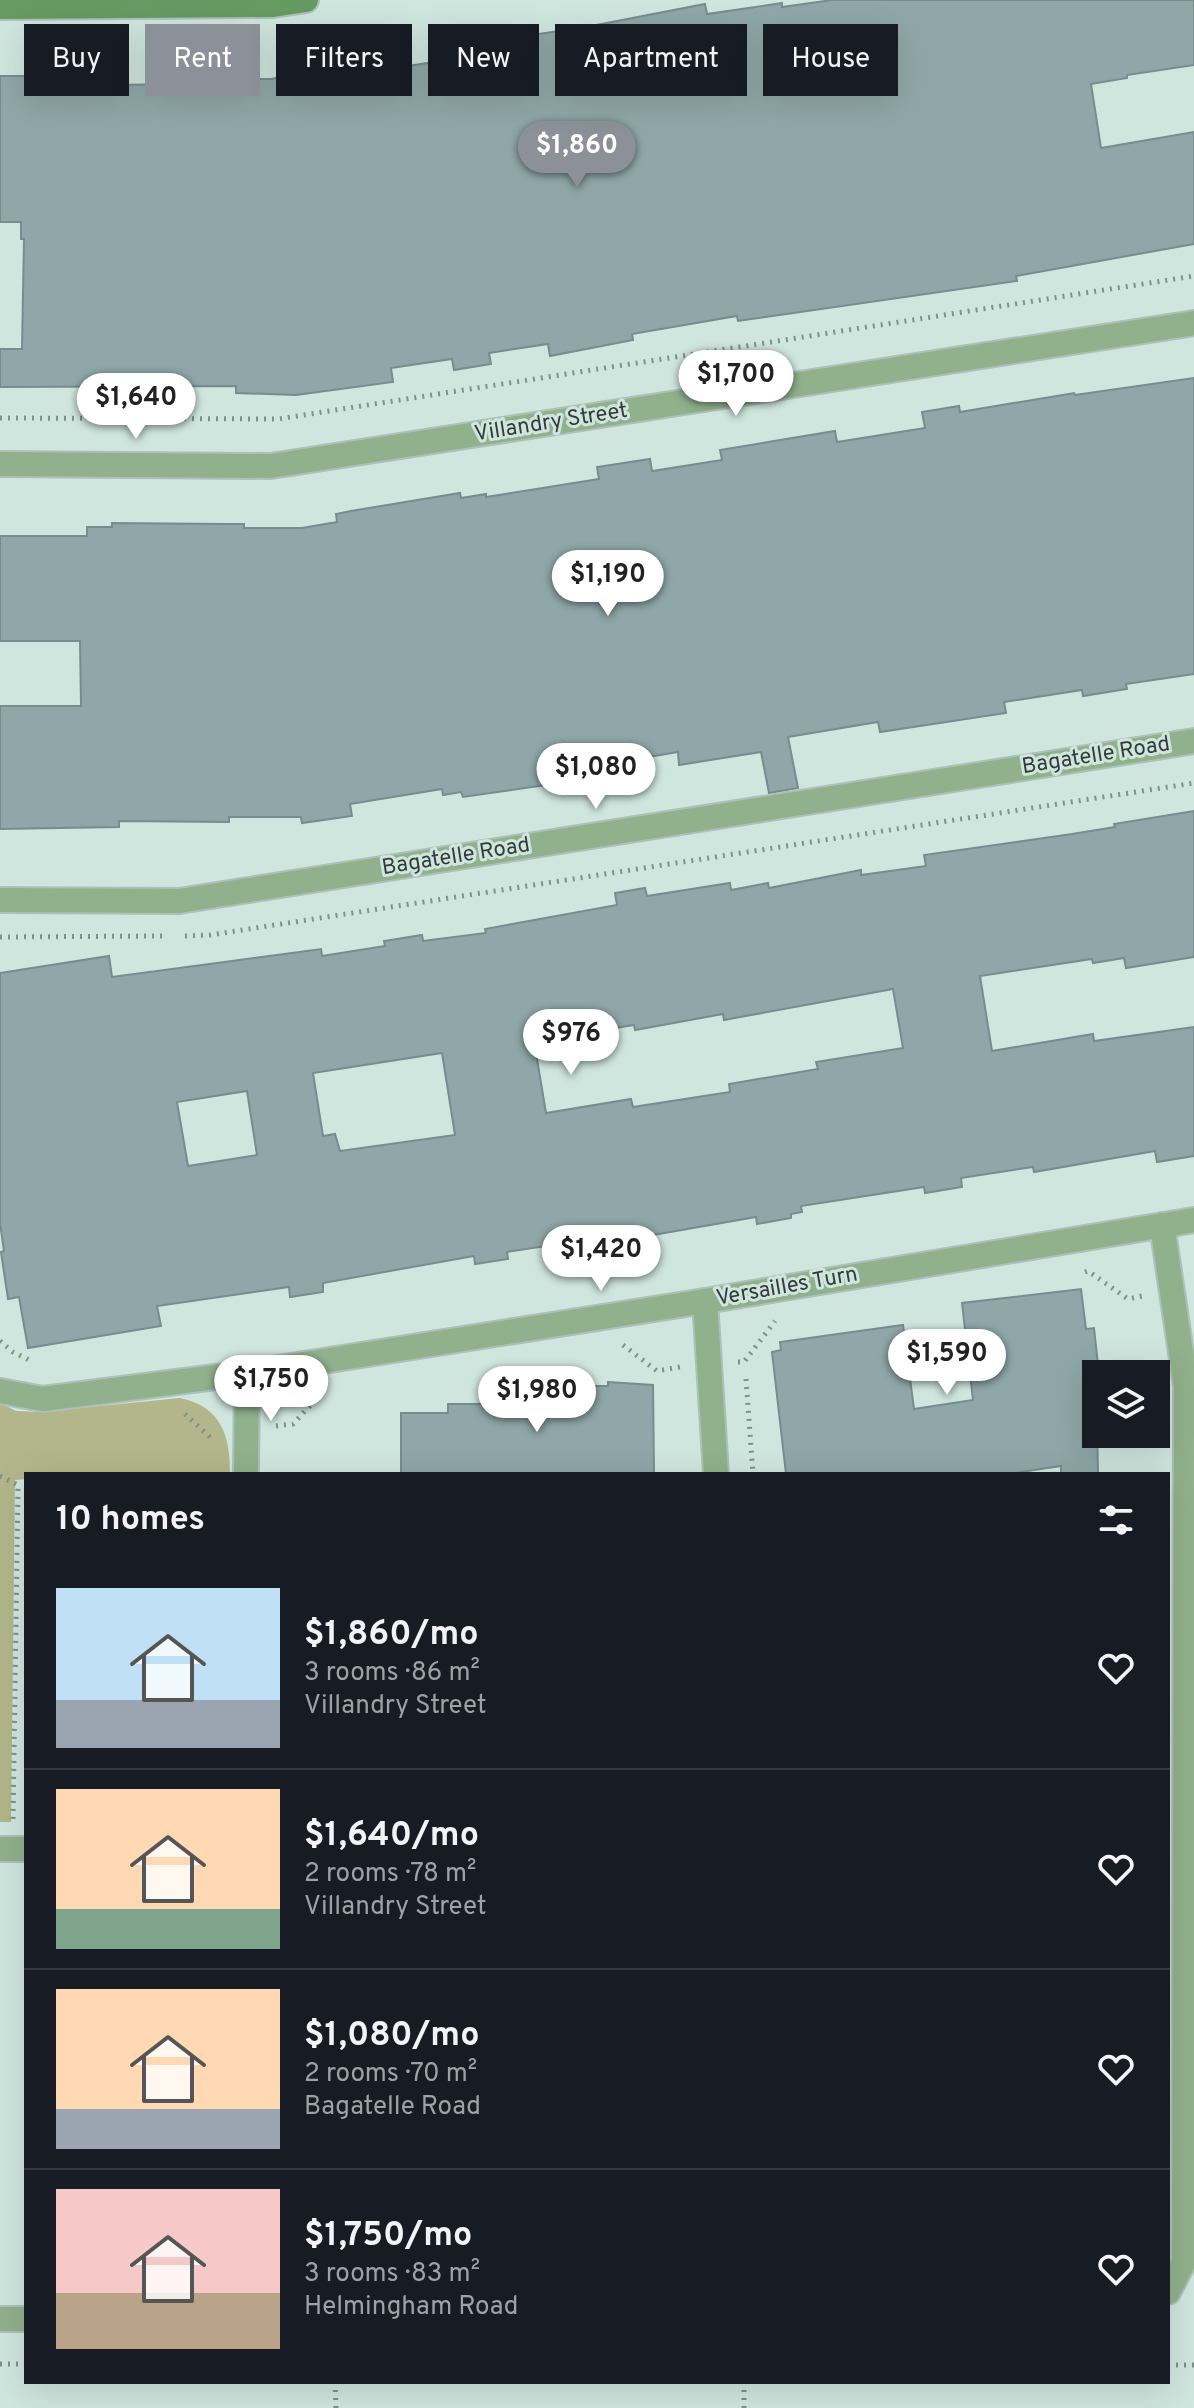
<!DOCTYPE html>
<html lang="en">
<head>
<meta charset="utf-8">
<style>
  :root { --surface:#171b24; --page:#20242c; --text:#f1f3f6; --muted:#9ea1a6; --line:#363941; --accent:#8c9099 }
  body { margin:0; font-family:Overpass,sans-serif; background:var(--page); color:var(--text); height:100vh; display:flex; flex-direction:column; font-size:30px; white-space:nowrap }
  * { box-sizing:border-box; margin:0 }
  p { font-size:26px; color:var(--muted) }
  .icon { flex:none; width:44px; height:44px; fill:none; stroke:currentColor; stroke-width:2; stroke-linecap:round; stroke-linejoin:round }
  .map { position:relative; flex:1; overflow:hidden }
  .panel { position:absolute; left:24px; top:1472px; width:1146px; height:912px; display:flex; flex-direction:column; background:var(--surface); border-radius:0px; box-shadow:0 8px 32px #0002 }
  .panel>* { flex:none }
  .guide { position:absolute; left:24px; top:24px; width:1146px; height:72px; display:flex; gap:16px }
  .tools { position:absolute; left:1082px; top:1360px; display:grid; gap:16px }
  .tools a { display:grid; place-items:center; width:88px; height:88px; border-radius:0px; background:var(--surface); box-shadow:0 8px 32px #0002; font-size:40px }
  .price { position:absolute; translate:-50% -68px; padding:0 18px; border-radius:28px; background:#fff; color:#222; font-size:26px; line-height:52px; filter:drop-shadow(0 2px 4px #0008) }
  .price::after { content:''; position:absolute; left:50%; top:48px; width:24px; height:18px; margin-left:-12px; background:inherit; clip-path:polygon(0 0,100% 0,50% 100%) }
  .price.selected { background:var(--accent); color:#fff }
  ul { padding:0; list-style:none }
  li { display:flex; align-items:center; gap:24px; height:200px; padding:0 32px }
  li+li { border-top:2px solid var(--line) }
  li span { display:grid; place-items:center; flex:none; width:224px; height:160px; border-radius:0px; color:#555 }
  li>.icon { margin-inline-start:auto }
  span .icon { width:96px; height:96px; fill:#fffc; stroke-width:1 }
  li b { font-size:34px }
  h2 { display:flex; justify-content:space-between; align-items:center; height:96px; padding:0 32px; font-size:34px }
  .chip { padding:0 28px; border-radius:0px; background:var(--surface); box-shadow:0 8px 32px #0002; font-size:28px; line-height:72px }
  .chip.selected { background:var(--accent); color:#fff }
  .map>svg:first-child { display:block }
  .green { fill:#b2b68a }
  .building { fill:#8fa7a8; stroke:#768d8e; stroke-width:2; fill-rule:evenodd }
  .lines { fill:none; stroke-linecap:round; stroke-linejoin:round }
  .street-casing { stroke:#adc1ba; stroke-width:28 }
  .secondary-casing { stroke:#adc1ba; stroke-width:28 }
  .path { stroke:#80908a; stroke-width:5; stroke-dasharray:2 6; stroke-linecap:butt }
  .street { stroke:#90b18c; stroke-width:24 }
  .secondary { stroke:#679962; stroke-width:24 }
  .labels { text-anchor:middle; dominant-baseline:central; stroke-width:6; stroke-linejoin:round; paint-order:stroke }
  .street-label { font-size:22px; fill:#343c39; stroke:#cfe6de }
</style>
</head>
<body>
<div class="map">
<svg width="1194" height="2408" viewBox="0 0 1194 2408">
  <rect width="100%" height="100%" fill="#cfe6de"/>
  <path class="green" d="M180 1398C222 1407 230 1436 230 1474H26V1479L15 1480 11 1822H0V1403L16 1411 41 1412Z"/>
  <g class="building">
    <path d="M832 0H1194V65L1127 75V78L1091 84 1101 148 1194 132V244L1016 276 1017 281 738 321 737 316 632 334 633 340 550 356 548 344 489 353 491 364 454 370 452 359 391 368 393 382 296 395 236 393V386L0 387V349H22L24 239H21V222H0V76H59V86L174 84V88H243L251 86V79H271L325 69 326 73 394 61 395 68 492 53 491 41 586 27 705 4 707 14 782 3V7Z"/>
    <path d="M1194 378V674L1126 684 1127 689 1083 696 1082 690 1004 702 1006 713 880 732 878 722 788 737 798 788 769 793 761 752 679 765 678 752 613 763 615 775 463 797 461 792 443 795 442 789 350 804 352 816 302 823 301 817H229V822L119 821V827L0 829V706H81L80 641H0V536H87V527H112V523L226 524H244V528H302L337 522 336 514 351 511 460 493 461 498 486 494V497L599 479 597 467 650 459 652 471 722 460 720 450 835 431 837 442 925 428 922 412 959 406 960 412 1074 393 1075 395Z"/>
    <path d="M1194 811V957L1126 968 1124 958 1093 963 1092 959 980 976 992 1051 1093 1034 1094 1041 1194 1027V1156L1157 1162 1155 1151 1034 1172 1033 1167 961 1178 962 1187 925 1193 924 1187 801 1206 802 1212 791 1214V1218L757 1224 756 1217 607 1243 605 1237 507 1252 508 1259 475 1264 474 1256 323 1283V1292L290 1297 289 1287 157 1306 161 1326 28 1348 19 1297 8 1299 1 1252 4 1251 0 1223V973L109 956 112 977 321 949 322 956 385 946 384 941 422 935 423 941 486 933 485 929 617 905 615 893 645 888 647 896 730 883 731 890 768 883 769 888 861 870V875L926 866 924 855 1072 834 1115 827 1114 824ZM893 989 903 1048 816 1062 818 1069 729 1084 730 1092 633 1107 631 1099 546 1113 534 1041 634 1025 635 1030 723 1014 724 1020ZM442 1053 455 1135 340 1151 335 1134 323 1136 313 1073ZM247 1091 257 1155 188 1166 177 1102Z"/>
    <path d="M1081 1289 1086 1329 1094 1328 1099 1374H1096L1098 1474H1061V1466L1008 1474H786L772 1352 781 1350 780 1342 903 1325 914 1409 973 1400 962 1303Z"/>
    <path d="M608 1382 653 1385 654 1474H401V1413H448V1404H489V1394H519V1390H576V1386H608Z"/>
  </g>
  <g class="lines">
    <defs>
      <g id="street">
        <path d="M0 464 271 466 1194 323"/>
        <path d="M0 900 179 901 1194 741"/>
        <path d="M1162 1225 1186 1386 1184 2261 1168 2292"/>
        <path d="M705 1301 716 1474"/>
        <path d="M0 1391 43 1399 247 1373 705 1301 1194 1220"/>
        <path d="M246 1474 247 1373"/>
        <path d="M0 1849H26"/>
        <path d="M0 2319H26"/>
      </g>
      <path id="secondary" d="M0 7 273 5 306 0"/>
    </defs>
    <use href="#street" class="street-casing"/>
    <use href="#secondary" class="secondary-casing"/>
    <g class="path">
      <path d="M0 418 278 419 1194 276"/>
      <path d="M185 936 210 935 1194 783"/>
      <path d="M0 937 163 936"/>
      <path d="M1085 1272 1088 1271 1128 1299 1142 1296"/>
      <path d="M0 1341 13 1352 29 1360V1364"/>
      <path d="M623 1345 657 1371 680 1367"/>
      <path d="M738 1362H744L775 1321"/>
      <path d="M746 1379 753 1474"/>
      <path d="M185 1414 212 1439"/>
      <path d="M276 1426 293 1424 321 1394"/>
      <path d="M0 1476 18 1485 13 1820"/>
      <path d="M0 2364H26"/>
      <path d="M1168 2365H1194"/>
      <path d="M335 2382 336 2408"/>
      <path d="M744 2382V2408"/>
    </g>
    <use href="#street" class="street"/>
    <use href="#secondary" class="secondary"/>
  </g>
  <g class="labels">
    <g class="street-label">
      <text transform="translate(551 423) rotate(-9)">Villandry Street</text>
      <text transform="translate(1096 756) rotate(-9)">Bagatelle Road</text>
      <text transform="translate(456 857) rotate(-9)">Bagatelle Road</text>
      <text transform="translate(787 1287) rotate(-10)">Versailles Turn</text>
    </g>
  </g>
</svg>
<div class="tools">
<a><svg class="icon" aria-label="layers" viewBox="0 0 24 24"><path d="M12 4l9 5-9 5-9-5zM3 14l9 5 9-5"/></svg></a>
</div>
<b class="price selected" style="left:577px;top:189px">$1,860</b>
<b class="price" style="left:736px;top:418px">$1,700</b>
<b class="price" style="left:136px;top:441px">$1,640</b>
<b class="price" style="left:608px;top:618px">$1,190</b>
<b class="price" style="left:596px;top:811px">$1,080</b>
<b class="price" style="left:571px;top:1077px">$976</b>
<b class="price" style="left:601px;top:1293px">$1,420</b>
<b class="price" style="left:947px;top:1397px">$1,590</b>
<b class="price" style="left:271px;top:1423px">$1,750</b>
<b class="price" style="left:537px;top:1434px">$1,980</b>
<div class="guide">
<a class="chip">Buy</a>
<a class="chip selected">Rent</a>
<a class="chip">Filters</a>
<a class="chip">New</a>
<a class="chip">Apartment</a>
<a class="chip">House</a>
</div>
<section class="panel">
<h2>10 homes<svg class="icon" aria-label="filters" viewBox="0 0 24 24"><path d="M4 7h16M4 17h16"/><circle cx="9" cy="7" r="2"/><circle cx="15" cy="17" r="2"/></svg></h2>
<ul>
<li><span style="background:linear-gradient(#bfe0f5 70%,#9aa5b1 0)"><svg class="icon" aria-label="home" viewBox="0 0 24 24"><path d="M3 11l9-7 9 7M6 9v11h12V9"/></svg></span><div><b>$1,860/mo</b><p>3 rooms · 86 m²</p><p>Villandry Street</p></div><svg class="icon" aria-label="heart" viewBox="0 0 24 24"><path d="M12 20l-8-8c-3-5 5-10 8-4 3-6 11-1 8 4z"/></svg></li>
<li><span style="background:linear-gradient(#ffd9b3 75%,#7fa58c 0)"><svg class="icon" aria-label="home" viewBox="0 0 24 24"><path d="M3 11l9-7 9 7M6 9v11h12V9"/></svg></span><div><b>$1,640/mo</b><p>2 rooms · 78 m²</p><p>Villandry Street</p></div><svg class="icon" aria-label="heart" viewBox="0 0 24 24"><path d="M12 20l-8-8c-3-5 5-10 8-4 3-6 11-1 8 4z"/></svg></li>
<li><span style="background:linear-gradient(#ffd9b3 75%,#9aa5b1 0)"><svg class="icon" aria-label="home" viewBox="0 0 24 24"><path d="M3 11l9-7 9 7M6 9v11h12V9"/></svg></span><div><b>$1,080/mo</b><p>2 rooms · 70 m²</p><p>Bagatelle Road</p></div><svg class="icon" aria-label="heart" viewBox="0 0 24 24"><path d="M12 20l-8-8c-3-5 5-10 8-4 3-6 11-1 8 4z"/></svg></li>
<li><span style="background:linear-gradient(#f6c9c9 65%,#b9a48a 0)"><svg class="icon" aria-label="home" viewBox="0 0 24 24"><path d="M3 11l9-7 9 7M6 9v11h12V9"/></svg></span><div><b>$1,750/mo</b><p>3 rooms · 83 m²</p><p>Helmingham Road</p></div><svg class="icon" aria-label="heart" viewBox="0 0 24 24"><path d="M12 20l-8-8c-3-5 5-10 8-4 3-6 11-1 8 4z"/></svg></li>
</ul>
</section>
</div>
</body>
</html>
